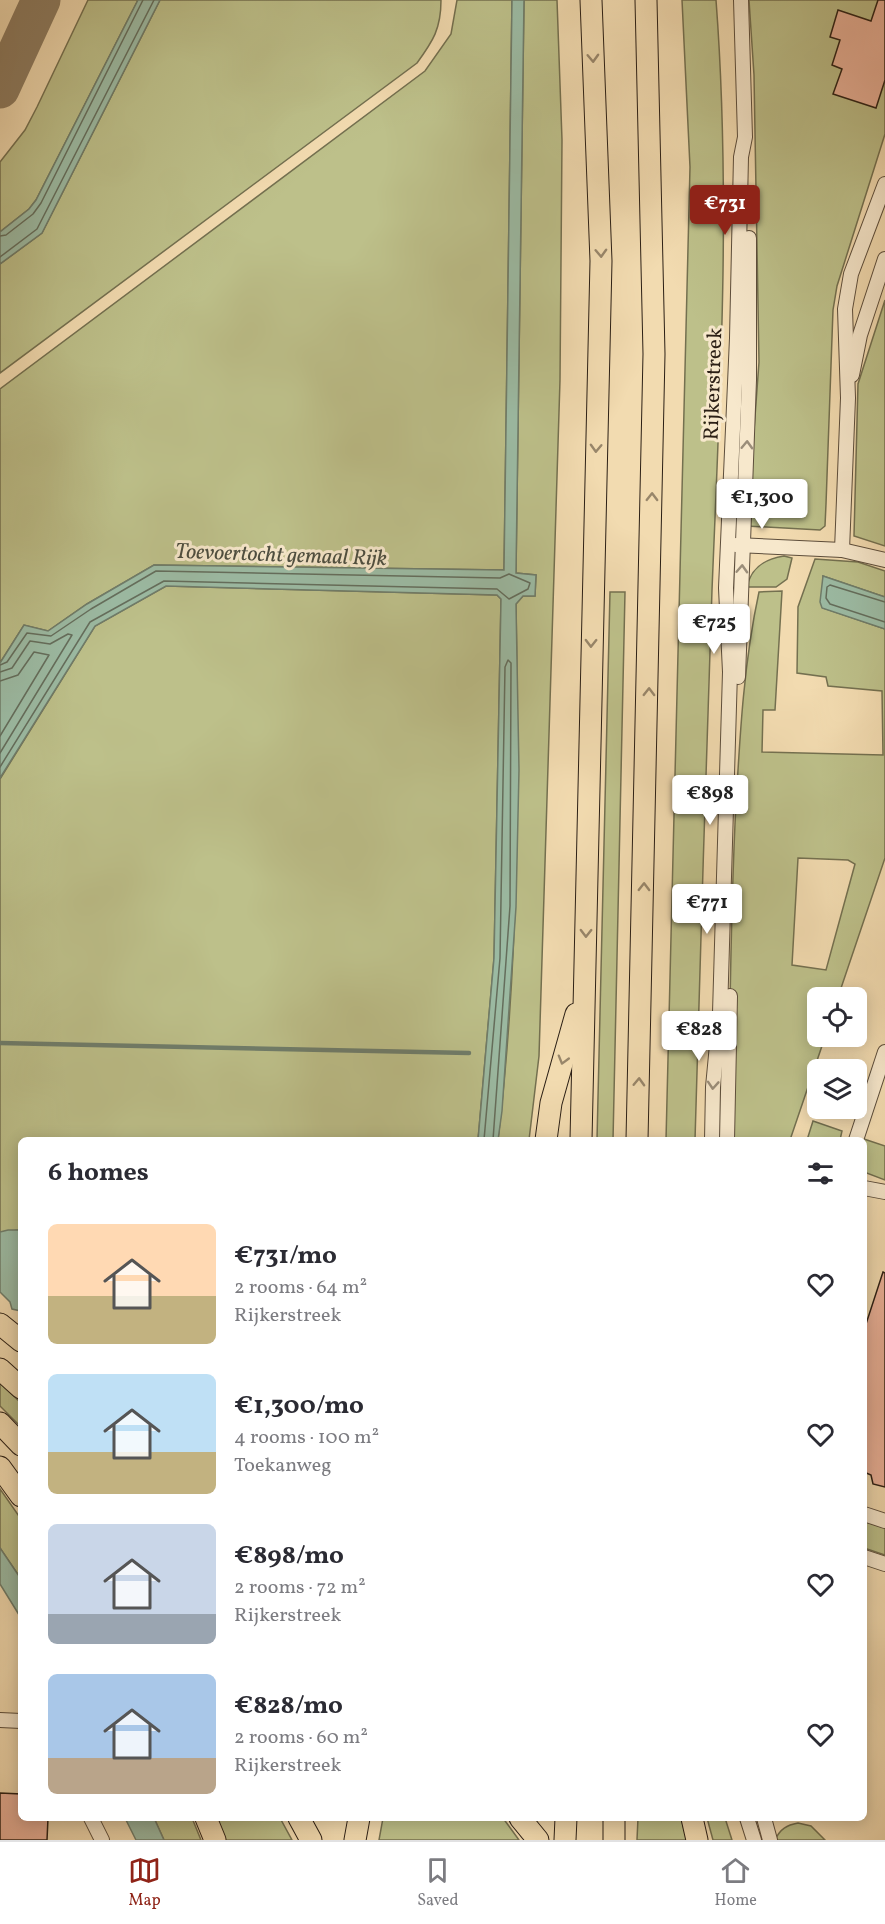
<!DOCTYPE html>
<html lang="en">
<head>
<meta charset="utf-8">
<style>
  :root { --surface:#fff; --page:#f7f7f7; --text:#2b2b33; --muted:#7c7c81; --line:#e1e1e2; --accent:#8f2418 }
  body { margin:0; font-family:Vollkorn,serif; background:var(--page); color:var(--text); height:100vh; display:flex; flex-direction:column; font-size:22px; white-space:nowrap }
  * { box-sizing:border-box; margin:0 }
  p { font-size:20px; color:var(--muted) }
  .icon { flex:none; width:33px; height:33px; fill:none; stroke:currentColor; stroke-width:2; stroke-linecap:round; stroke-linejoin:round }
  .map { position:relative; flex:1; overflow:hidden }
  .panel { position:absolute; left:18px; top:1137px; width:849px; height:684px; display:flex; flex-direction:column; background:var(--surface); border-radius:9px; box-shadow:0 3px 15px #0003 }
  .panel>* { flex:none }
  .controls { position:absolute; left:807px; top:987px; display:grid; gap:12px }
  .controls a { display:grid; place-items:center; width:60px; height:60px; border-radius:9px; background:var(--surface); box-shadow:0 3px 15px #0003; font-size:30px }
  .price { position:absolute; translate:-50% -51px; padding:0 14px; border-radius:6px; background:#fff; color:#222; font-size:20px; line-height:39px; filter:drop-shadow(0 2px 3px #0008) }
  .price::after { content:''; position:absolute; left:50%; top:36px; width:18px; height:14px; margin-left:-9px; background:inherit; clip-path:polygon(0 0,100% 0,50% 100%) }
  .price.on { background:var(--accent); color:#fff }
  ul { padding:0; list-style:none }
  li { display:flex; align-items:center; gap:18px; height:150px; padding:0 30px }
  li span { display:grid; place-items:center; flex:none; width:168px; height:120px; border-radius:9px; color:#555 }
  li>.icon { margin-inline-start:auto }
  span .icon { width:72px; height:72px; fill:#fffc; stroke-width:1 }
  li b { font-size:26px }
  h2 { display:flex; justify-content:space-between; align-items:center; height:72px; padding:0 30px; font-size:26px }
  .menu { display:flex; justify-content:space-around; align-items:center; height:84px; border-top:2px solid var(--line); background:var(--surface); font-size:16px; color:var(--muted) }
  .menu a { display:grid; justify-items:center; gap:3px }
  .menu .on { color:var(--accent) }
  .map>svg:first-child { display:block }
  .green { fill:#bdc08a; stroke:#747050; stroke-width:1.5; fill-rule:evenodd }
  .water { fill:#9cbca5; stroke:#6f7d6b; stroke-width:1.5 }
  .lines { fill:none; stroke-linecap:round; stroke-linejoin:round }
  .shore { stroke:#646e5d; stroke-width:1.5 }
  .stream { stroke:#6f7d6b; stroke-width:4.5 }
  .taxiway { stroke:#8e7d62; stroke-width:39 }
  .building { fill:#ecb39b; stroke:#2b1f15; stroke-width:1.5 }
  .minor-casing { stroke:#5d4e3c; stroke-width:16 }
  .highway-casing { stroke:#2b1f15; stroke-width:23 }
  .minor { stroke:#f7e8cc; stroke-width:14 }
  .highway { stroke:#f2dbb0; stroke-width:21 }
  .oneway { stroke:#98866a }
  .oneway2 { stroke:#9b8e7a }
  .labels { text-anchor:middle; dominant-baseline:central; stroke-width:6; stroke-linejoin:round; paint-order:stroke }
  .street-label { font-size:21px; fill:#2b1f15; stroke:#f7e8cc }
  .water-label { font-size:22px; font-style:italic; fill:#4d4e40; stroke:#f7e8cc }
</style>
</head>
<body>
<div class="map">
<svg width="885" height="1840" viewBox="0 0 885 1840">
  <rect width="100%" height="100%" fill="#f2dbb0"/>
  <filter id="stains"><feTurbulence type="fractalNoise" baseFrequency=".00333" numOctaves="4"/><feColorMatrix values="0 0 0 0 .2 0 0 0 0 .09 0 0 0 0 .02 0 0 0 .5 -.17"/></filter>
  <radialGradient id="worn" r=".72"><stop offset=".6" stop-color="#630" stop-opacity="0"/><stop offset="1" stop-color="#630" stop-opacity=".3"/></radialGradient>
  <g class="green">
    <path d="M88 0H138L36 200 29 209 0 232V162L25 130 37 107Z"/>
    <path d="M160 0H441C441 29 433 41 417 63L0 373V264L42 233Z"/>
    <path d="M457 0H512L504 570 154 565 87 604 48 631 24 625 0 663V389L425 71 451 34Z"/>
    <path d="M524 0H557L562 140 560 380 539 1056 529 1140H498C519 962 519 783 516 604L523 596H535L536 575 516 573Z"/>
    <path d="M682 0H716C731 197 720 393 712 590 705 773 701 957 695 1140H666L690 167Z"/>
    <path d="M749 0H885V134L837 286 833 310 826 504 825 526 820 530 747 526 759 362 754 75Z"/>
    <path d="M885 300V546L854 536 858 384Z"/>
    <path d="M784 556 792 558 787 579 776 587H747C751 567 765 559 784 556Z"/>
    <path d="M815 559 858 562 885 571V597L823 576V608L885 629V858L838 997 818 998V1036L825 1037 790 1140H728C730 1028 730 916 736 804 740 733 744 661 759 592L782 591 775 710H763L762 752 883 755 882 691 828 686 826 677 797 673 798 607ZM798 858 848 860 855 864 826 970 792 965Z"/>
    <path d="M166 586 497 595 501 599 494 958 478 1140H21V1230L0 1232V779L95 626Z"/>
    <path d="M610 592H625L613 1140H597Z"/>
    <path d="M813 1121 842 1131 840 1140H807Z"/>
    <path d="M861 1138 885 1146V1180L864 1172V1140Z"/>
    <path d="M0 1383 21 1403V1427L0 1406Z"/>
    <path d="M0 1489 21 1519V1579L0 1548Z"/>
    <path d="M864 1521 885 1528V1555L864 1548Z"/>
    <path d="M154 1818H192L201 1840H164Z"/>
    <path d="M211 1818H280L292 1840H221Z"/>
    <path d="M383 1818H503L519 1840H379Z"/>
    <path d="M638 1818H681L687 1840H637Z"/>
    <path d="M707 1818H725L732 1840H713Z"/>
    <path d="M798 1823 811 1826 825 1840H775C780 1829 787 1825 798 1823Z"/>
  </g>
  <g class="water">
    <path d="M138 0H160L42 233 0 264V232L29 209 36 200Z"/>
    <path d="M512 0H524L516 573 536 575 535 596H523L516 604 519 770 516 907 502 1111 498 1140H478L494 958 501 599 497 595 166 586 95 626 0 778V663L24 625 48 631 87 604 154 565 504 570Z"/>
    <path d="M823 576 885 597V629L822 608 820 602Z"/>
    <path d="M8 1230H21V1311L12 1309 10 1302 0 1292V1232Z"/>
    <path d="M0 1548 21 1579V1618L0 1584Z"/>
    <path d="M125 1818H154L164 1840H136Z"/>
  </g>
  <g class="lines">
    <g class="shore">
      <path d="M0 236 6 235 33 214 41 203 143 0"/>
      <path d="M0 257 37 229 154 0"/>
      <path d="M885 602 830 585 827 587 826 598 830 604 885 622"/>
      <path d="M0 665 7 662 27 633 51 636 91 609 156 571 500 578 509 574 530 583 528 589 509 599 497 589 164 581 90 622 0 767"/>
      <path d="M0 672 12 668 30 641 50 644 68 634 72 635 0 753"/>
      <path d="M0 681 18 675 34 652 49 655 0 736"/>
      <path d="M484 1140 500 958 505 667 508 660 511 663 510 906 493 1140"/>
    </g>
    <path class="stream" d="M0 1043 469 1053"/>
    <path class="taxiway" d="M0 89 41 0"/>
  </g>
  <g class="building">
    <path d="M878 0H885V80L876 108 833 94 842 69 832 65 840 40 830 37 838 10 871 21Z"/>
    <path d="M883 1272 885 1273V1487L873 1484 871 1475 864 1472V1330Z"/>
    <path d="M0 1793 21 1794V1818H48L47 1840H0Z"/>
  </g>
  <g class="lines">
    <defs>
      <g id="minor">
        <path d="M852 375 860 335 885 259"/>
        <path d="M736 545 842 550 885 560"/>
        <path d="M842 550 848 398 845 309 851 274 885 184"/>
        <path d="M738 677 749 380V238"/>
        <path d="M712 1140 713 1087 720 1013 730 672 726 588 737 338 741 157 745 137 741 0"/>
        <path d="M727 1140 730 996"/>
        <path d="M856 1140 885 1052"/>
        <path d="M864 1188 885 1192"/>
        <path d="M864 1514 885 1521"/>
        <path d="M864 1557 885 1564"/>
        <path d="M0 1720 21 1721"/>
        <path d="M91 1818 102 1840"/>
        <path d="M747 1818 754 1840"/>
        <path d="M764 1818 770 1840"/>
      </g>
      <g id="highway">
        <path d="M546 1140 551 1103 576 1014"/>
        <path d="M581 1140 601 261 591 0"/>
        <path d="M637 1140 654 354 646 0"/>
        <path d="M0 1324 21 1341"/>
        <path d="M0 1369 21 1388"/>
        <path d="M0 1423 21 1445"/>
        <path d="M0 1467 21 1496"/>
        <path d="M206 1818 215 1840"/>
        <path d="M299 1818 311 1840"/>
        <path d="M520 1818 538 1840"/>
        <path d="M692 1818 697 1840"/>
        <path d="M355 1840 359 1818"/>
        <path d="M565 1840 566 1818"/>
        <path d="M614 1840V1818"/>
      </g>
    </defs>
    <use href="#minor" class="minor-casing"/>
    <use href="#highway" class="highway-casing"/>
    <use href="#minor" class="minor"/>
    <use href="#highway" class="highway"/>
  </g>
  <defs><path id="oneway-chevron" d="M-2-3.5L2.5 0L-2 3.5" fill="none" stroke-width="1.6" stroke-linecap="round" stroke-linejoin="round" transform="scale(1.5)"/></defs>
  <g class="oneway">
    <use href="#oneway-chevron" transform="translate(593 58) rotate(88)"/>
    <use href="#oneway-chevron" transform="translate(601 253) rotate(88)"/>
    <use href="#oneway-chevron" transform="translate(596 448) rotate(92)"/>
    <use href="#oneway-chevron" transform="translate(652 497) rotate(-89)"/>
    <use href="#oneway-chevron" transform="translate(591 643) rotate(91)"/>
    <use href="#oneway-chevron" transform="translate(649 692) rotate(-89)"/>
    <use href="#oneway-chevron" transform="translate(644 887) rotate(-89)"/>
    <use href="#oneway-chevron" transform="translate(586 933) rotate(91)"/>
    <use href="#oneway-chevron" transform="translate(563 1060) rotate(106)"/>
    <use href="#oneway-chevron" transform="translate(639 1082) rotate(-88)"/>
  </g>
  <g class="oneway2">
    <use href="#oneway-chevron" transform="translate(747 445) rotate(-88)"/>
    <use href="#oneway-chevron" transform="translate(742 569) rotate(-87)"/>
    <use href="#oneway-chevron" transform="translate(713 1085) rotate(94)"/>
  </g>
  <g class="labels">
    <g class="street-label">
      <text transform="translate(714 384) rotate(-88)">Rijkerstreek</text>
    </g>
    <g class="water-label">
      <text transform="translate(281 556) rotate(2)">Toevoertocht gemaal Rijk</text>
    </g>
  </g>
  <rect width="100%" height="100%" filter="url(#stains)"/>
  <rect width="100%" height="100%" fill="url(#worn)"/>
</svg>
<div class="controls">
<a><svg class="icon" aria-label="locate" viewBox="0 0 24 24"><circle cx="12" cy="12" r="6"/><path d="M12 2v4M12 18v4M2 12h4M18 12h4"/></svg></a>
<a><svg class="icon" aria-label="layers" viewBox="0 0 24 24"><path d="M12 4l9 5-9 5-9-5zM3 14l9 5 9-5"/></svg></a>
</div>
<b class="price on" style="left:725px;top:236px">€731</b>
<b class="price" style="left:762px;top:530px">€1,300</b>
<b class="price" style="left:714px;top:655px">€725</b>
<b class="price" style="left:710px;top:826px">€898</b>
<b class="price" style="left:707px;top:935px">€771</b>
<b class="price" style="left:699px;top:1062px">€828</b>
<section class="panel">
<h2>6 homes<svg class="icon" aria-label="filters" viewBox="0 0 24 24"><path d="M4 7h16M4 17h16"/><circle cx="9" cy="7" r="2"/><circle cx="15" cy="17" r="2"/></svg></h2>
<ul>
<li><span style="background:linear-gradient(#ffd9b3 60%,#c2b280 0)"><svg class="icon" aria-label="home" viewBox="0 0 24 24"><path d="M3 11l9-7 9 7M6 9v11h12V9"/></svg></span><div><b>€731/mo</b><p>2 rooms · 64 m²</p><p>Rijkerstreek</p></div><svg class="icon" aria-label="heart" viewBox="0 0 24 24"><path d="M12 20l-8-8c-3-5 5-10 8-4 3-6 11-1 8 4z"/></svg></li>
<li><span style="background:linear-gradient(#bfe0f5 65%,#c2b280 0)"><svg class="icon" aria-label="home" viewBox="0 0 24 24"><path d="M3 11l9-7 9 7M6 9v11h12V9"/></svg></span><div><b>€1,300/mo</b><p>4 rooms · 100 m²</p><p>Toekanweg</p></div><svg class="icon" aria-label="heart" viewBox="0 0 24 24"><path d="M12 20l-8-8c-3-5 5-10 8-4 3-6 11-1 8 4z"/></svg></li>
<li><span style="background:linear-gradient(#c9d6e8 75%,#9aa5b1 0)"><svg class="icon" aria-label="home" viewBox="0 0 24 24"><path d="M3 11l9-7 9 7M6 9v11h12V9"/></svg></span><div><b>€898/mo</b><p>2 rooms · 72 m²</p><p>Rijkerstreek</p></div><svg class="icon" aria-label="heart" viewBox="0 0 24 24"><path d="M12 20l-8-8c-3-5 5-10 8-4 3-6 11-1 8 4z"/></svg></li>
<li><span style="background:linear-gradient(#a9c7e8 70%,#b9a48a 0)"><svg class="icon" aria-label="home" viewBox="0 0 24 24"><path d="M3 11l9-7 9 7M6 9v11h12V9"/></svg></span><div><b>€828/mo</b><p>2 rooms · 60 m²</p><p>Rijkerstreek</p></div><svg class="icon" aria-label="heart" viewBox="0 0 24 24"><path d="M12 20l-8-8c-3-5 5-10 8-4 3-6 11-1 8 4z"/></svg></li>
</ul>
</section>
</div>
<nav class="menu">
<a class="on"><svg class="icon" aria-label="map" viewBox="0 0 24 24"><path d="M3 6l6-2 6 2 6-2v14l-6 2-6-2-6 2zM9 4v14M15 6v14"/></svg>Map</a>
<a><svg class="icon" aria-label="saved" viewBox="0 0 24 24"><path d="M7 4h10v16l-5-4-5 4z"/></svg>Saved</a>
<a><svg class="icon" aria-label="home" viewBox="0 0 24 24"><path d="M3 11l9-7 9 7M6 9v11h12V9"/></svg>Home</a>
</nav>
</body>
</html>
